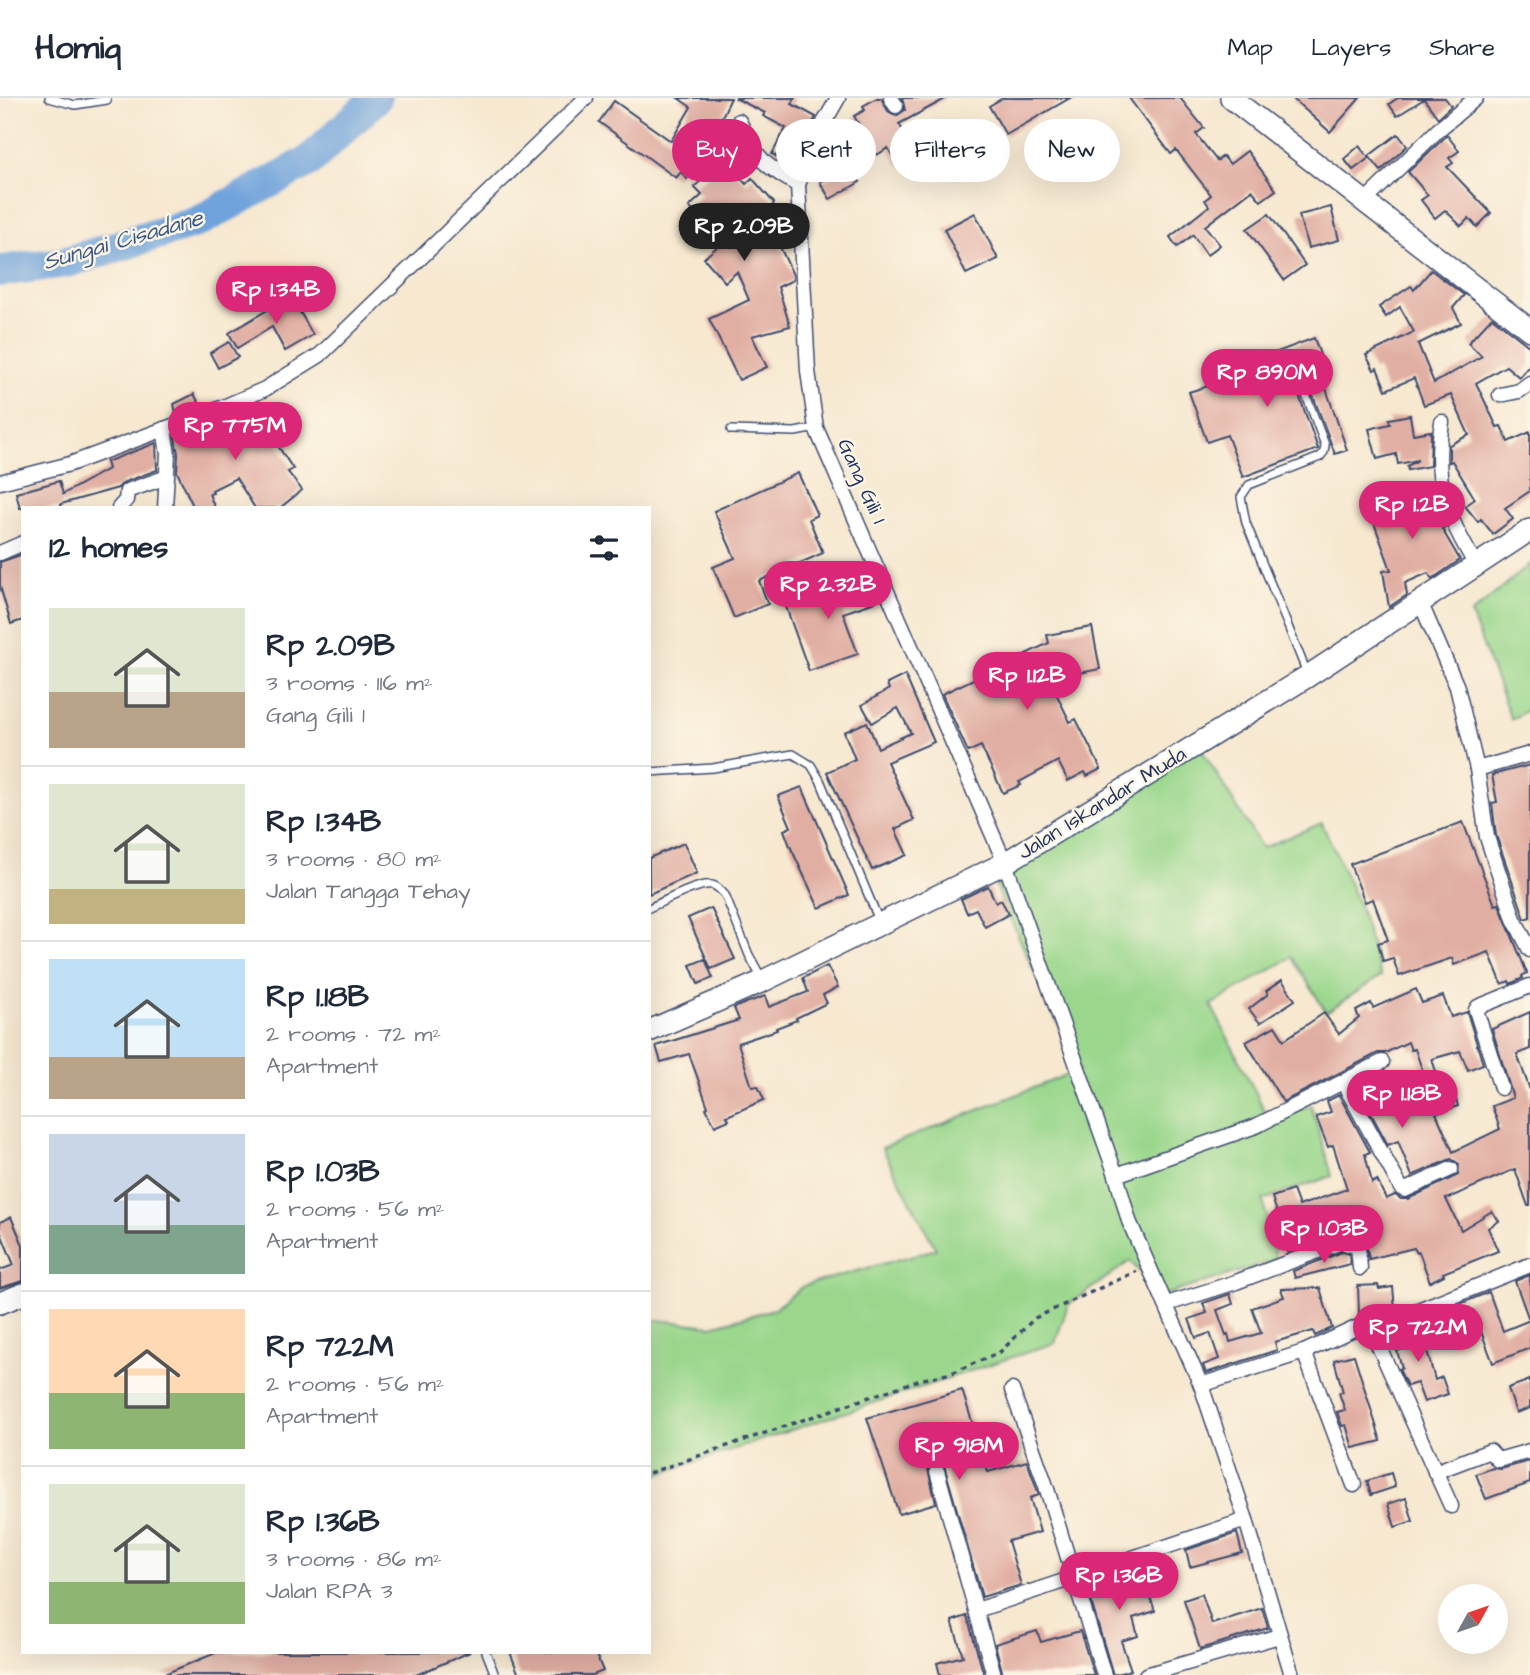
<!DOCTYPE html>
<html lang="en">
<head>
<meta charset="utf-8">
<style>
  :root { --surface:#fff; --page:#f2f2f3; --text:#1f2937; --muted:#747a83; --line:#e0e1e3; --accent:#db2777 }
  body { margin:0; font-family:"Architects Daughter",sans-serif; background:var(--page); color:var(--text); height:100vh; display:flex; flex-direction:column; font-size:26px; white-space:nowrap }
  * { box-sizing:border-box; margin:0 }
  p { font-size:23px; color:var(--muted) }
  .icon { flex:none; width:38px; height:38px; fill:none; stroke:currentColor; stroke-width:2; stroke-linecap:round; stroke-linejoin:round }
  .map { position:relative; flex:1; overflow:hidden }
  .details { position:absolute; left:21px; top:408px; width:630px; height:1148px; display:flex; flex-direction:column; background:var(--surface); border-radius:0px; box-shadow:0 7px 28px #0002 }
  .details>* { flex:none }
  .top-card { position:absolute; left:672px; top:21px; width:665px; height:63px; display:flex; gap:14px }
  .needle { width:46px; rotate:50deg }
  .fabs { position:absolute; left:1438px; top:1486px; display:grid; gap:14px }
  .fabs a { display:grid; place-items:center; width:70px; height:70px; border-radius:50%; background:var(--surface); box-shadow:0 7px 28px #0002; font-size:35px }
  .price { position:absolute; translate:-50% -60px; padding:0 16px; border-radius:24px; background:var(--accent); color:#fff; font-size:23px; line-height:46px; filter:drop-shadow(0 2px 4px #0008) }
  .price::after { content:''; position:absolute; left:50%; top:42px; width:21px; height:16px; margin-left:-10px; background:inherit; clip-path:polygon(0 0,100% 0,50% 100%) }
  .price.selected { background:#222; color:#fff }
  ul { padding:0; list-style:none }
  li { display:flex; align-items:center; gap:21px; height:175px; padding:0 28px }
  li+li { border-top:2px solid var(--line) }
  li span { display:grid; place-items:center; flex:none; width:196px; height:140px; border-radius:0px; color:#555 }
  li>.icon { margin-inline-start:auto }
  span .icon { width:84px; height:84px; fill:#fffc; stroke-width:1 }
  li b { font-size:30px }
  h2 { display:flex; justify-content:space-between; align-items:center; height:84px; padding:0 28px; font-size:30px }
  .chip { padding:0 24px; border-radius:32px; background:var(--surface); box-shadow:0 7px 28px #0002; font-size:24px; line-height:63px }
  .chip.selected { background:var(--accent); color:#fff }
  header { display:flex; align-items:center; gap:42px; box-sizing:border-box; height:98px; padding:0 35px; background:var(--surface); border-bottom:2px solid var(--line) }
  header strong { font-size:33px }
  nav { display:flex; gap:38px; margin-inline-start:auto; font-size:24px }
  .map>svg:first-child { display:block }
  .green { fill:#9ad78c; stroke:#5a8375; stroke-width:2 }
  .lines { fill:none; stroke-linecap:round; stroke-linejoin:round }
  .river { stroke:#6fa3db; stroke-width:32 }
  .building { fill:#e1aea3 }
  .lane-casing { stroke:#3c4b6f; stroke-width:10 }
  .street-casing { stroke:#3c4b6f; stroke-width:17 }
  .secondary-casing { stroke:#3c4b6f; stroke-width:24 }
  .path { stroke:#3c4b6f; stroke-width:3.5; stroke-dasharray:5 5; stroke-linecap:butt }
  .lane { stroke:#fff; stroke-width:7 }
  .street { stroke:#fff; stroke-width:14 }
  .secondary { stroke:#fff; stroke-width:21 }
  .labels { text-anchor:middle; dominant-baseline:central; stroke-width:5; stroke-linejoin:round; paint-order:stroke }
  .street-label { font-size:21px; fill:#1b2f5e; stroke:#fcf5e5 }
  .water-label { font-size:23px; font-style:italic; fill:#38588a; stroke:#fcf5e5 }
</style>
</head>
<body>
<header>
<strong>Homiq</strong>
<nav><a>Map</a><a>Layers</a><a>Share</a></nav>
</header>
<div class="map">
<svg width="1530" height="1577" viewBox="0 0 1530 1577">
  <rect width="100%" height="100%" fill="#fcf5e5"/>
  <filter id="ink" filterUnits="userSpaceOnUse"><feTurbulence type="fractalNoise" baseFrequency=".0143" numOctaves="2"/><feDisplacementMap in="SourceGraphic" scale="14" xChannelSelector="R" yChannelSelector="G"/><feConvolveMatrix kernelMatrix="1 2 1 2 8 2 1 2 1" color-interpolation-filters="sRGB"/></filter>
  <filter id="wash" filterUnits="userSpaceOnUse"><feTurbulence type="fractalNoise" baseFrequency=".00686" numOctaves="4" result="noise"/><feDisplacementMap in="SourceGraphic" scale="28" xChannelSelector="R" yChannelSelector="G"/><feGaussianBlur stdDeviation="1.57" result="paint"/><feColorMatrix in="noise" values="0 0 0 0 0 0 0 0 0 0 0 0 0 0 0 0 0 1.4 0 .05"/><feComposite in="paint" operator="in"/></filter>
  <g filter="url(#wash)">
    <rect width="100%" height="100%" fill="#f7e8d0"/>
    <g class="green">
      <path d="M1530 466V611L1511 621 1471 516Z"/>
      <path d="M1197 644 1262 750 1322 725 1359 807 1381 878 1326 914 1292 859 1211 907 1270 1023 1311 1007 1332 1078 1263 1102 1276 1162 1161 1198 1130 1163 1068 1207 1055 1245 649 1379V1221L712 1228 774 1211 803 1188 936 1151 882 1050 1079 972 993 782Z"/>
    </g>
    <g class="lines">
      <path class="river" d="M0 173 67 164 199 123 309 63 376 0"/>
    </g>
    <g id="blocks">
      <g class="building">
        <path d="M678 0H731L717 29 687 81 681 74 676 80 599 24 614 3 671 43 691 9Z"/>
        <path d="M735 0H795L792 6 816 19 805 39 794 68 772 56 786 30 763 18 765 15Z"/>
        <path d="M877 0H881L888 13 896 18 905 12 902 0H947L899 26 917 56 898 67 888 50 877 57 874 53 860 62 848 40 862 32 854 18 865 12 863 8Z"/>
        <path d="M1003 0H1070L1006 37 989 8Z"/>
        <path d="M1129 0H1180L1204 30 1196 36 1217 63 1223 58 1230 66 1247 53 1276 92 1261 103 1252 92 1205 128 1220 147 1207 157 1193 137 1177 149 1170 139 1209 108 1205 102 1211 97 1176 52 1171 56Z"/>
        <path d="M1292 0H1360L1330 34Z"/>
        <path d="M1398 0H1445L1451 8 1438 20 1424 1 1397 18 1389 6Z"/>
        <path d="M954 27 971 57 936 78 920 49Z"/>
        <path d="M1398 36 1407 48 1381 73 1369 58Z"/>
        <path d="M1447 37 1459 53 1449 60 1453 65 1447 69 1491 115 1477 129 1469 120 1461 128 1445 112 1435 120 1421 102 1428 97 1408 74Z"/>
        <path d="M1359 48 1369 60 1353 72 1344 61Z"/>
        <path d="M724 62 746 86 752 80 774 105 764 124 775 138 793 177V182L778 189 790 228 752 238 767 269 739 282 709 221 749 202 737 174 725 184 704 160 724 143 689 109 702 97 694 89Z"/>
        <path d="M850 67 860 84 830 101 820 84Z"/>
        <path d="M1331 109 1339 142 1308 150 1299 117Z"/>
        <path d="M975 115 998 161 966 176 944 131Z"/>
        <path d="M1269 116 1305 167 1284 182 1247 131Z"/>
        <path d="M1431 172 1464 197 1453 210 1461 225 1418 246 1434 285 1482 258 1468 245 1492 219 1530 249V267L1519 279 1506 268 1476 285 1497 329 1501 328 1508 344 1530 334V393L1505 410 1513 421 1493 436 1481 421 1478 424 1465 408 1475 401 1452 363 1449 364V347L1469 337 1451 297 1424 307 1414 280 1386 292 1377 270 1374 272 1366 257 1414 234 1400 209 1386 219 1379 209 1411 188 1414 192Z"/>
        <path d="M291 198 313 237 285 253 272 229 237 250 229 235Z"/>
        <path d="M1314 240 1323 265 1314 271 1320 280 1322 279 1347 352 1335 356 1307 282 1299 278 1296 281 1295 286 1318 351 1243 379 1227 337 1207 344 1189 294 1208 288 1206 281Z"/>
        <path d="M229 244 238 259 218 270 210 255Z"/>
        <path d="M194 296 200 307 176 316 174 306Z"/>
        <path d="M263 311 270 326 265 328 293 371 288 374 302 392 280 410H255L236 380 212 392 213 395 209 396 215 410H194L177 374 178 356 175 339 223 320 224 322 239 315 242 320Z"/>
        <path d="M1410 317 1413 336 1431 333 1430 368 1408 372 1407 368 1418 362 1398 366 1396 356 1377 361 1369 331 1390 326 1389 321Z"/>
        <path d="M156 345 157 372 124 384 118 390 61 406V410H20L16 395 59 383 63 396 108 371 106 364Z"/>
        <path d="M798 375 817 417 809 421 823 455 759 483 768 506 734 520 713 469 735 460 714 413Z"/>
        <path d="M1432 388 1438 414 1445 430 1442 431 1460 462 1432 481 1428 475 1405 485 1407 497 1389 509 1383 473 1391 472 1369 411 1393 403 1394 405Z"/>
        <path d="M23 456V522L11 526 0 488V464Z"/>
        <path d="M866 476 875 504 843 515 858 556 809 573 785 506Z"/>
        <path d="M1092 529 1100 571 1049 581 1070 624 1076 621 1101 671 1087 678 1085 674 1068 683 1058 663 1019 684 1021 687 1003 695 981 648 968 654 942 596 1049 545 1047 537Z"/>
        <path d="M905 577 934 644 887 664 914 722 895 731 907 757 872 772 827 674 855 661 844 634 867 624 878 650 911 635 898 610 872 625 862 607 889 591 887 586Z"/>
        <path d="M1530 667V819L1525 821 1496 737 1492 705 1497 704 1492 677Z"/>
        <path d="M802 689 849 797 819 810 790 748 784 732 791 729 778 698Z"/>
        <path d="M1463 724 1495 807 1499 806 1527 875 1522 878 1523 880 1510 886 1509 883 1502 886 1489 854 1454 867 1452 860 1399 878 1393 860 1383 863 1378 845 1388 842 1373 801 1365 804 1350 766Z"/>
        <path d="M684 745 697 775 649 796V760Z"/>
        <path d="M988 788 996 805 1001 802 1009 816 985 829 976 811 967 815 961 801Z"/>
        <path d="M711 810 735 861 711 871 688 820Z"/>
        <path d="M705 861 713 880 698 886 690 867Z"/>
        <path d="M827 868 838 889 823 897 827 905 796 920 797 922 776 930 777 932 738 945 752 989 758 988 764 1002 727 1018 729 1022 715 1028 706 1010 708 1009 689 956 661 964 656 948 739 922 734 910 746 905 765 898 769 909 808 894 803 880Z"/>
        <path d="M1282 882 1295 902 1260 925 1249 911 1268 896 1266 893Z"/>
        <path d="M1416 891 1422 905 1443 898 1451 919 1467 914 1483 966 1468 972 1460 953 1432 961 1442 992 1452 989 1458 1008 1436 1015 1453 1054 1500 1031 1492 1008 1513 1000 1492 931 1530 914V951L1517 956 1530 992V1108H1528L1515 1071 1446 1101 1461 1132 1492 1113 1499 1123 1488 1130 1498 1153 1443 1175 1444 1177 1430 1184 1419 1154 1417 1155 1414 1150 1369 1161 1365 1142 1345 1135H1339L1287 1154 1277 1126 1280 1124 1272 1099 1293 1092 1299 1108 1347 1091 1333 1047 1328 1049 1316 1019 1331 1014 1327 1003 1339 997 1370 1054 1365 1056 1372 1085 1377 1082 1386 1101 1395 1097 1401 1101H1408L1458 1077 1459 1066 1451 1061 1412 1078 1398 1043 1388 1047 1356 988 1370 981 1384 1009 1428 989 1415 951 1411 952 1408 944 1385 955H1378L1283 1004 1246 944 1275 928 1284 942 1324 915 1339 936 1359 920 1356 913 1371 905 1373 910Z"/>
        <path d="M11 1119 23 1147V1183L0 1190V1172L14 1167 0 1133V1124Z"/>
        <path d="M1342 1154 1349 1156 1350 1166 1295 1180 1293 1173Z"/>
        <path d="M1530 1177V1219H1528L1515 1183Z"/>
        <path d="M1378 1187 1379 1191 1393 1189 1395 1211 1386 1215 1359 1216 1358 1188Z"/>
        <path d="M1320 1190 1332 1230 1315 1238 1313 1233 1275 1244 1277 1252 1206 1275 1203 1267 1219 1261 1210 1235 1196 1240 1189 1221 1207 1215 1203 1205 1230 1196 1233 1206 1217 1212 1226 1237 1228 1236 1230 1244 1261 1235 1252 1210 1284 1199 1281 1191Z"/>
        <path d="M1489 1194 1503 1233 1530 1222V1250L1493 1265 1476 1220 1450 1228 1445 1212Z"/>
        <path d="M1415 1224 1422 1245H1425L1435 1282 1442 1279 1448 1296 1424 1304 1417 1285 1407 1288 1399 1271 1402 1270 1397 1253 1403 1251 1396 1231Z"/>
        <path d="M1354 1257 1381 1343 1353 1350 1346 1327 1342 1328 1337 1314 1345 1312 1339 1295 1343 1294 1334 1262Z"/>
        <path d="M1530 1282V1310L1516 1315 1508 1290Z"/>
        <path d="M962 1292 988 1374 1027 1363 1039 1397 1030 1400 1040 1434 1008 1443 1021 1487 982 1499 944 1367 935 1364 928 1371 936 1405 899 1416 867 1320Z"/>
        <path d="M1530 1363V1385L1486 1401 1476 1376 1493 1370 1501 1371Z"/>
        <path d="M1391 1375 1395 1389 1371 1397 1367 1383Z"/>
        <path d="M1406 1400 1413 1423 1395 1429 1388 1406Z"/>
        <path d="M1237 1435 1242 1455 1190 1469 1186 1452Z"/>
        <path d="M1140 1469 1155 1513 1133 1520 1138 1538 1121 1543 1131 1572 1113 1577 1086 1486Z"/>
        <path d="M1202 1496 1212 1526 1262 1510 1268 1530 1200 1551 1184 1502Z"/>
        <path d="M967 1518 984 1577H940L937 1565 963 1558 952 1523Z"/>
        <path d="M1037 1533 1041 1544 1080 1533 1094 1577H1003L995 1546Z"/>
        <path d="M218 1554H470L416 1577H162Z"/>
        <path d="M510 1554H595L603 1573 593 1577H519Z"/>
      </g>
    </g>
  </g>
  <g filter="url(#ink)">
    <use href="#blocks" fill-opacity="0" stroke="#3c4b6f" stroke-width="2"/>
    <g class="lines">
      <defs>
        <g id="lane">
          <path d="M49 0 75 7 107 2"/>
          <path d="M1301 284 1325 347 1324 354 1320 359 1249 387 1241 399 1246 425 1307 575"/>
          <path d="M731 332 795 334 816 330"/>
          <path d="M649 674 713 670 793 656 811 667 820 682 880 825"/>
          <path d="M649 810C663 804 699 784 712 787 718 788 721 793 725 797L749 857 761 879"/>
          <path d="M486 1554 495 1577"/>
        </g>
        <g id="street">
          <path d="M838 0 813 44 798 87 808 273 816 330 1005 765 1116 1077 1129 1123 1201 1287 1246 1422 1292 1577"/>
          <path d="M891 0 896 8"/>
          <path d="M739 23C757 61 762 66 798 87"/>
          <path d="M1365 103 1438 32 1476 0"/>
          <path d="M1500 297 1519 293 1530 285"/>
          <path d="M1442 324C1432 386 1447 417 1477 469"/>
          <path d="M164 331 168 356 165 410"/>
          <path d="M0 384 70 366 221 310 265 291 320 257 586 0"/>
          <path d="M119 410 126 402 127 393 167 379"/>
          <path d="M0 455 23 445"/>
          <path d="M1421 506 1457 589 1477 671 1487 739 1514 821 1530 852"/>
          <path d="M1477 671 1530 656"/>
          <path d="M1343 984 1401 1090 1405 1092 1451 1071"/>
          <path d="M1501 990 1476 912 1478 909 1530 888"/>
          <path d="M1116 1077 1256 1028 1382 964"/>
          <path d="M1167 1206 1236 1184 1342 1144 1358 1149 1360 1170"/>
          <path d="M1371 1231 1530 1167"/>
          <path d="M1304 1254 1354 1387"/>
          <path d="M1201 1287 1304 1254 1358 1229 1371 1231 1451 1408"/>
          <path d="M1012 1292 1046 1388 1104 1577"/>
          <path d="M937 1373 994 1577"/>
          <path d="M1435 1374 1490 1353 1498 1362 1530 1353"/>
          <path d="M977 1512 1246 1422"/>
          <path d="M1146 1577 1279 1538"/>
        </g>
        <g id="secondary">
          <path d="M1231 0 1530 232"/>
          <path d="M649 933 763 883 1005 765 1308 578 1530 432"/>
          <path d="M0 1205 23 1196"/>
        </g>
      </defs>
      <use href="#lane" class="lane-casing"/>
      <use href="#street" class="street-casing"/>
      <use href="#secondary" class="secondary-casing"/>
      <path class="path" d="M649 1375 919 1282 952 1275 1000 1254 1035 1220 1137 1173"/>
      <use href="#lane" class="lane"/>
      <use href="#street" class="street"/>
      <use href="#secondary" class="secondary"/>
    </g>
  </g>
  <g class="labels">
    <g class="street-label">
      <text transform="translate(862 383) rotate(66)">Gang Gili 1</text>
      <text transform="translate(1102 705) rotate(-32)">Jalan Iskandar Muda</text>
    </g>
    <g class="water-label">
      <text transform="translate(123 142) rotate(-16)">Sungai Cisadane</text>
    </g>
  </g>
</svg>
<div class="fabs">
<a><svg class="needle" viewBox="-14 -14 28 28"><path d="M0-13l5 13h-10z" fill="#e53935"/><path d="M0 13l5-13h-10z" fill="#747a83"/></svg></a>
</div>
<b class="price selected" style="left:744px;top:165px">Rp 2.09B</b>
<b class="price" style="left:276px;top:228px">Rp 1.34B</b>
<b class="price" style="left:1267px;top:311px">Rp 890M</b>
<b class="price" style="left:235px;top:364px">Rp 775M</b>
<b class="price" style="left:1412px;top:443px">Rp 1.2B</b>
<b class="price" style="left:828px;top:523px">Rp 2.32B</b>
<b class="price" style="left:1027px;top:614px">Rp 1.12B</b>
<b class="price" style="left:1402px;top:1032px">Rp 1.18B</b>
<b class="price" style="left:1324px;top:1167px">Rp 1.03B</b>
<b class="price" style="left:1418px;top:1266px">Rp 722M</b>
<b class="price" style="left:959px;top:1384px">Rp 918M</b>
<b class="price" style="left:1119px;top:1514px">Rp 1.36B</b>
<div class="top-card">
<a class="chip selected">Buy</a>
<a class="chip">Rent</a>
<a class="chip">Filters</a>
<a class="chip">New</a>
</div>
<section class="details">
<h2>12 homes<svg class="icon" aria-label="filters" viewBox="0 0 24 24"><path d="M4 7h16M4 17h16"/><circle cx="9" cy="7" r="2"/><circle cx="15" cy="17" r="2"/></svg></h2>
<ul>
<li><span style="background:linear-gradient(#dfe7d0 60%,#b9a48a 0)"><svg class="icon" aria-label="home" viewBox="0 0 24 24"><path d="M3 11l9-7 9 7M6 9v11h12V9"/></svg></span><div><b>Rp 2.09B</b><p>3 rooms · 116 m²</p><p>Gang Gili 1</p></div></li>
<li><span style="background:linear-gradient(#dfe7d0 75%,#c2b280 0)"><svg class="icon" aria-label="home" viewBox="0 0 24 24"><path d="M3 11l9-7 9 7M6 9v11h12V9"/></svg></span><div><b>Rp 1.34B</b><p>3 rooms · 80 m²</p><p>Jalan Tangga Tehay</p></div></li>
<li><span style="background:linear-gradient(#bfe0f5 70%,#b9a48a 0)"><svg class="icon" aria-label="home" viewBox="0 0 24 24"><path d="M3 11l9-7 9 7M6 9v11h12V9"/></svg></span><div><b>Rp 1.18B</b><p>2 rooms · 72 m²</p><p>Apartment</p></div></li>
<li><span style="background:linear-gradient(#c9d6e8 65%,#7fa58c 0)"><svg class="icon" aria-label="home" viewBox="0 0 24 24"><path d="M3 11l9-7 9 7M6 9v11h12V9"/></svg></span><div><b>Rp 1.03B</b><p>2 rooms · 56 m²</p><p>Apartment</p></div></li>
<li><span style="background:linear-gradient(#ffd9b3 60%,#8fb573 0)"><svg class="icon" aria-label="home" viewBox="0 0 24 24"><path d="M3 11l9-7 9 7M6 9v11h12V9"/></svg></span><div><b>Rp 722M</b><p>2 rooms · 56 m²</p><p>Apartment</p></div></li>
<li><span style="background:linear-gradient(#dfe7d0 70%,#8fb573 0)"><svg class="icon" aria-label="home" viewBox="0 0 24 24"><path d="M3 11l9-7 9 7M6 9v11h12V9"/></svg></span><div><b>Rp 1.36B</b><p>3 rooms · 86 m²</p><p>Jalan RPA 3</p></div></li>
</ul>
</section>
</div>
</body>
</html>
